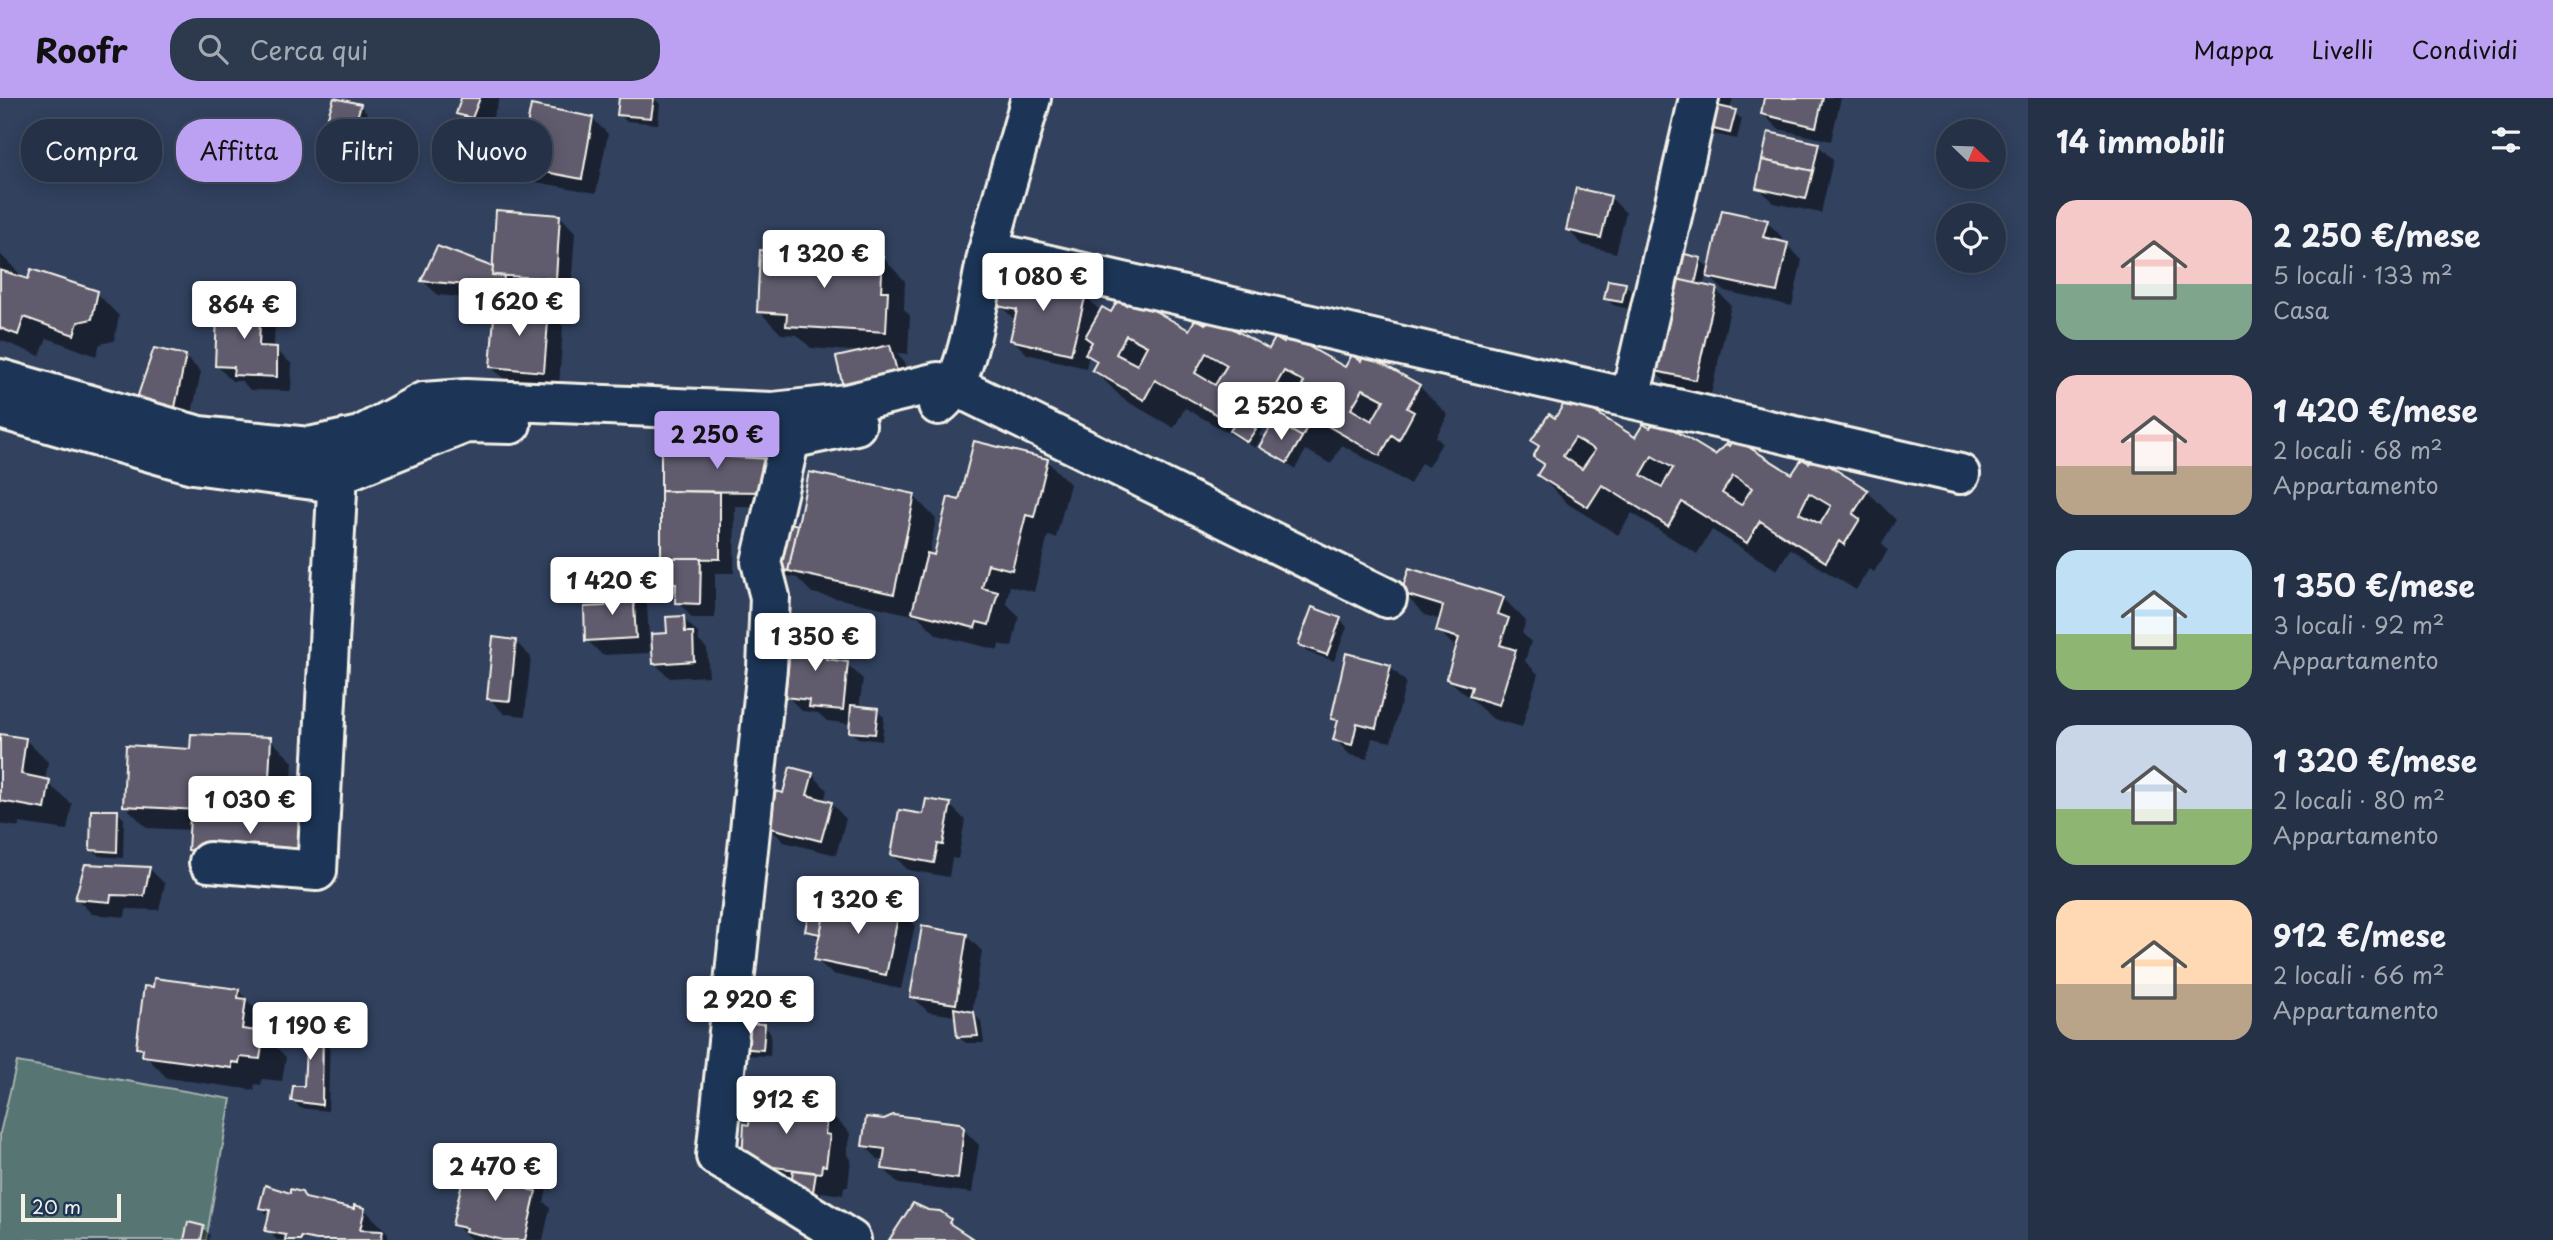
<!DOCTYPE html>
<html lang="it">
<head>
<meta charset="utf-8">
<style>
  :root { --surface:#253146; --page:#2d394d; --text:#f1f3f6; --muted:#a3a9b3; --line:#424c5f; --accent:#bca0f2 }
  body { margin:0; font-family:"Playpen Sans",sans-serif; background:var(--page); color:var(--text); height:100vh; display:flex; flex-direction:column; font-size:26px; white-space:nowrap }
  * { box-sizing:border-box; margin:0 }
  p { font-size:23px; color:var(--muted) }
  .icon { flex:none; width:38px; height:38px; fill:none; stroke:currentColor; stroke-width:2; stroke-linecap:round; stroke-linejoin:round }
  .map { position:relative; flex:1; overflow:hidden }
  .sheet { display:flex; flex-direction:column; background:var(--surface); width:525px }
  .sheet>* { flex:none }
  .guide { position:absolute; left:21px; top:21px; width:665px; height:63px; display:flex; gap:14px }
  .needle { width:46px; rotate:113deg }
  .tools { position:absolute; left:1936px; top:21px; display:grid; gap:14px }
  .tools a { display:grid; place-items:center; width:70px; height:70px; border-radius:50%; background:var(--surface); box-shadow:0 4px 18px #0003,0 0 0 2px var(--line); font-size:35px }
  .scale { position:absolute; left:21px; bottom:18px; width:100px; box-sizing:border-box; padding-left:7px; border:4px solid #f4f1e8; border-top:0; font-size:19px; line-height:24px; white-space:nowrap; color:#f4f1e8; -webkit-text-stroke:5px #1d3557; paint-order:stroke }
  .price { position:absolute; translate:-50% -60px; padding:0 16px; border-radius:7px; background:#fff; color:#222; font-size:23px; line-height:46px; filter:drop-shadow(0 2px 4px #0008) }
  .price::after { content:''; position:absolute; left:50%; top:42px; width:21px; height:16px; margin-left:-10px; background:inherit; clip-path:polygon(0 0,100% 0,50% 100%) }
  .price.active { background:var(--accent); color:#111 }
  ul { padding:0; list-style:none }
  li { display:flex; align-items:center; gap:21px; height:175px; padding:0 28px }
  li span { display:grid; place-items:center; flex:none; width:196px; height:140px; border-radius:21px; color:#555 }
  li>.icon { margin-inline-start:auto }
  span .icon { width:84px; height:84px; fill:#fffc; stroke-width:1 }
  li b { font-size:30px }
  h2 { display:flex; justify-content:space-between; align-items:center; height:84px; padding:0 28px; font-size:30px }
  .pill { padding:0 24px; border-radius:28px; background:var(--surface); box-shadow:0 4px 18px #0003,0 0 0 2px var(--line); font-size:24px; line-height:63px }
  .pill.active { background:var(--accent); color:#111 }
  header { display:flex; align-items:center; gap:42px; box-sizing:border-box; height:98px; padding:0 35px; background:var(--accent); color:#111 }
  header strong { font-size:33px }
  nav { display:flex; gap:38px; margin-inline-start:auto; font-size:24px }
  .search { width:490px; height:63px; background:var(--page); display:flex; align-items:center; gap:18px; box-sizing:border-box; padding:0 24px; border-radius:28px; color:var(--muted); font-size:26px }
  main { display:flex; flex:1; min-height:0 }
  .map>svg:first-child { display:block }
  .green { fill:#577573; stroke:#a6b3ae; stroke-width:2 }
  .shadow { fill:#0007; fill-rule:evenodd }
  .building { fill:#615c6e; stroke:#f4f1e8; stroke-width:2; fill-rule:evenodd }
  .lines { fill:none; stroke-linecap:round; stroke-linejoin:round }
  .minor-casing { stroke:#f4f1e8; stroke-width:44 }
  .minor { stroke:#1d3557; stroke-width:38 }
</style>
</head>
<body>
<header>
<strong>Roofr</strong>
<div class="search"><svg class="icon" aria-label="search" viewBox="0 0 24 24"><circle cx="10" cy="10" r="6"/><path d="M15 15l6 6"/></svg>Cerca qui</div>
<nav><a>Mappa</a><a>Livelli</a><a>Condividi</a></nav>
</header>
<main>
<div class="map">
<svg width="2028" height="1142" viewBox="0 0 2028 1142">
  <rect width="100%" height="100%" fill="#31415e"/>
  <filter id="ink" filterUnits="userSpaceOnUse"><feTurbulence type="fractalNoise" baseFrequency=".0143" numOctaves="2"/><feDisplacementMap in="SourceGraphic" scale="14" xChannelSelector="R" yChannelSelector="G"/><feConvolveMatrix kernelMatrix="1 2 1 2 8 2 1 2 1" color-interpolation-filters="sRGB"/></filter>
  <g filter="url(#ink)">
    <path class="green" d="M17 964 231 1001 206 1142H0V1035Z"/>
    <g class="shadow">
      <path d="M336 0 360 7 367 15 361 36 337 28 329 21Z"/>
      <path d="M463 0H500L487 34 473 30 458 15Z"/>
      <path d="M621 0H654L660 6 658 26 626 23 619 16Z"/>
      <path d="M1713 0H1733L1730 12 1742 21 1737 41 1714 36 1706 29Z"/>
      <path d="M1766 0H1841L1831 43 1778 31 1762 15Z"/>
      <path d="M593 21 608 36 596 95 536 84 521 69Z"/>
      <path d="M1818 47 1833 62 1821 115 1773 105 1758 89Z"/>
      <path d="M1577 92 1611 100 1626 115 1616 155 1583 147 1568 132Z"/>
      <path d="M560 118 575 134 571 195 519 192 518 205 438 197 423 183 494 171ZM502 182H506L504 199H501Z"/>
      <path d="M1767 124 1782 139 1781 145 1787 147 1802 162 1792 208 1724 193 1709 178Z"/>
      <path d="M0 156 21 177 19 181 97 195 119 218 114 243 100 246 96 258 47 240 40 258 0 242Z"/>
      <path d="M883 160 905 183 904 211 910 218 908 256 897 255 905 264 912 292 864 254 811 250 797 237 781 236 759 213Z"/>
      <path d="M1700 162 1708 169 1703 189 1716 192 1731 207 1711 296 1668 287 1653 271Z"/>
      <path d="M1625 187 1632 194 1629 211 1613 207 1606 200Z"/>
      <path d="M1085 197 1101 214 1189 235 1206 228 1270 253 1419 288 1448 317 1436 339 1442 345 1428 369 1421 365 1410 386 1342 347 1331 366 1306 352 1295 371 1261 349 1271 332 1264 328 1259 337 1262 340 1255 350 1185 310 1174 330 1123 301 1094 272 1097 266 1089 257 1086 270 1027 256 1012 241 1015 222 1000 207Z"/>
      <path d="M260 202 275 217 274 251 292 266 291 293 250 292 242 283H232L217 268 233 218Z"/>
      <path d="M548 212 563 228 559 289 507 284 491 269Z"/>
      <path d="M186 259 201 274 189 329 152 321Z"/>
      <path d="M1556 322 1867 393 1896 422 1882 445 1888 452 1874 474 1869 471 1856 492 1790 451 1777 472 1712 432 1697 456 1632 415 1618 437 1568 406 1539 377 1545 369 1535 359 1540 350 1534 343Z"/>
      <path d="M663 354 772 355 786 409 735 408 734 475H715V520H692L662 485Z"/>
      <path d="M1047 363 1070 386 1056 440 1048 438 1034 494 1010 488 1006 505 1019 518 1012 549 999 546 998 552 937 537 918 518 812 495 797 480 782 477 774 470 799 429 914 398 936 421 929 457 935 459 960 404Z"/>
      <path d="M632 491 647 507 650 555 602 557 587 542Z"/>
      <path d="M1403 495 1503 500 1526 523 1522 535 1531 544 1525 563 1538 576 1522 629 1493 621 1448 581 1457 551 1438 532 1441 522 1425 517Z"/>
      <path d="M683 520 698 535 699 543 707 551 709 578 670 580 654 565 668 537Z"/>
      <path d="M1340 521 1347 529 1334 563 1307 554 1300 547Z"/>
      <path d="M828 540 843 555 842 565 847 566 863 581 859 610 877 612 884 619 882 643 858 640 851 633V626L827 623 818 615 802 613 787 598Z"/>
      <path d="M516 544 531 559 525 618 504 616 489 600Z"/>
      <path d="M1390 569 1406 584 1391 644 1372 640 1367 661 1350 657 1335 641 1339 626 1333 620Z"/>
      <path d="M0 637 26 642 48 664 45 683 72 706 67 732 19 725V729L0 726Z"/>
      <path d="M270 641 293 664 290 719 205 767 190 752 191 732 147 730 125 708 192 652Z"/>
      <path d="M812 676 827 692 824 704 831 705 846 721 836 757 784 744 769 729 784 697Z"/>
      <path d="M950 707 965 722 958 761 952 760 949 779 908 772 893 757 924 718Z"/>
      <path d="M117 714 124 721 123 760 99 758 92 751Z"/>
      <path d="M149 770 165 786 159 812 126 811 125 819 92 816 77 801Z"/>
      <path d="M899 811 915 827 901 891 832 876 816 861 821 841 807 832 837 820Z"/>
      <path d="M966 837 982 853 972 915 981 923 984 945H966L958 938 956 918 928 914 912 898Z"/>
      <path d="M154 891 238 892 268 925 266 939 286 959 282 983 262 981 261 987 255 986 254 992 167 980 138 950Z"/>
      <path d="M323 927 330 935 328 1013 300 1010 293 1002 306 990 307 956 295 948Z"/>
      <path d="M764 928 771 935 770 958 745 957 737 949Z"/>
      <path d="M827 1012 850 1035 847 1057 851 1061 848 1089H844L843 1097 821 1094 818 1111 744 1065Z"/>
      <path d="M958 1026 979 1047 972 1095 899 1086 884 1071 885 1063 879 1062 864 1047Z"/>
      <path d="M468 1066 507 1079 532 1076 547 1092 544 1104 550 1110 543 1142H472L454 1126Z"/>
      <path d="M301 1096 308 1102 355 1113 364 1111 387 1134 389 1142H277L267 1132 270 1119 261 1110Z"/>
      <path d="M203 1130 210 1137 209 1142H186Z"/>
    </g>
    <g class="building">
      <path d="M334 0 361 6 354 30 327 21Z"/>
      <path d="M461 0H480L472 20 456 16Z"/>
      <path d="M619 0H654L651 20 617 17Z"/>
      <path d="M1764 0H1823L1816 29 1761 16Z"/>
      <path d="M1709 6 1736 12 1730 35 1705 29Z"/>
      <path d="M531 7 593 19 582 81 519 69Z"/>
      <path d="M1768 34 1819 45 1813 73 1762 62Z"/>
      <path d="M1762 62 1813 73 1806 101 1756 90Z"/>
      <path d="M1576 90 1611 98 1601 140 1566 132Z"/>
      <path d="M496 112 560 117 556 181 492 177Z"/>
      <path d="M1722 112 1768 122 1763 139 1788 145 1777 194 1707 179Z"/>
      <path d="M437 148 493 169 492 177 504 178 503 190 421 183Z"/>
      <path d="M760 152 883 159 881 193H888L886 234 786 228 787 216 757 214Z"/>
      <path d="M1677 154 1701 160 1695 186 1672 180Z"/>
      <path d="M31 171 98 193 92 221 78 224 74 237 24 219 18 237 0 230V172L28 181Z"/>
      <path d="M1005 176 1086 196 1071 256 1010 242 1017 212 998 208Z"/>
      <path d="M1672 180 1717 190 1696 282 1651 272Z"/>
      <path d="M1608 182 1626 185 1622 204 1604 201Z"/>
      <path d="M232 199 261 200 259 248 277 249V279L233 277 234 269 215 268 217 216H231Z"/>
      <path d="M1130 199 1189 232 1196 220 1205 226 1210 218 1269 251 1275 240 1284 245 1288 237 1345 269 1352 257 1361 263 1365 256 1420 287 1407 310 1414 314 1399 342 1392 337 1380 358 1312 319 1302 339 1234 300 1223 320 1155 282 1144 302 1092 272 1097 263 1085 256 1092 244 1085 239 1102 209 1111 214 1118 202 1126 207ZM1126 237 1147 248 1137 267 1116 256ZM1206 255 1227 267 1215 287 1195 275ZM1284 273 1304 284 1294 303 1273 292ZM1363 291 1384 302 1372 323 1351 311Z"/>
      <path d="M495 206 549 211 544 274 490 269Z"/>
      <path d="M890 247 898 277 843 289 836 259Z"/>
      <path d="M154 250 186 257 174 314 135 306Z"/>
      <path d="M1578 303 1635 339 1643 326 1650 330 1656 321 1715 357 1727 346 1729 348 1734 340 1792 376 1802 361 1809 365 1814 358 1868 392 1853 416 1860 421 1844 447 1839 443 1826 464 1760 423 1747 445 1682 404 1668 428 1602 387 1588 409 1537 377 1544 366 1533 359 1539 348 1531 343 1549 316 1555 320 1563 307 1574 309ZM1575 340 1595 352 1582 371 1563 358ZM1652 358 1673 370 1662 389 1641 377ZM1733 378 1752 390 1741 407 1722 395ZM1809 395 1831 408 1820 426 1799 415Z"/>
      <path d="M1239 319 1256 331 1247 344 1230 333Z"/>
      <path d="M1274 323 1302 339 1287 365 1259 349Z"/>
      <path d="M974 343 1048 361 1034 419 1026 417 1012 472 988 466 982 490 998 494 989 527 977 524 975 530 912 514 927 455 934 457 948 399 959 402Z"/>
      <path d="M661 353H772V394L661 393Z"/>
      <path d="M809 374 915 396 894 496 788 473Z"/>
      <path d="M661 393 720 394V461L661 460Z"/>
      <path d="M782 423 798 427 788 473 772 471Z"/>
      <path d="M661 460H701L700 506 675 505 676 486H660Z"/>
      <path d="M1409 470 1504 499 1498 516 1509 520 1500 547 1516 552 1499 607 1469 598 1472 589 1446 581 1459 540 1436 533 1443 508 1401 495Z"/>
      <path d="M633 490 636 540 585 543 584 509 605 508 603 491Z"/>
      <path d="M1312 509 1341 520 1327 557 1298 547Z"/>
      <path d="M684 518 685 534H693L694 563 653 566 651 536 667 535 666 519Z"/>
      <path d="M792 534 829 538 826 561 848 564 843 612 809 609 810 602 785 599Z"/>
      <path d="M493 539 516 542 510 603 487 601Z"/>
      <path d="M1346 555 1391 567 1376 630 1357 625 1352 647 1333 642 1338 622 1331 621Z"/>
      <path d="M851 607 878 610 875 636 849 634Z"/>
      <path d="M0 636 26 640 21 676 50 682 45 711 0 703Z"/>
      <path d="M191 636 271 639 268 701 199 698 198 712 123 708 126 647 190 651Z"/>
      <path d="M790 669 813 675 807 697 832 704 821 743 767 729 776 693 783 695Z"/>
      <path d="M926 701 951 705 943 747 938 746 934 765 891 757 899 712 923 716Z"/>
      <path d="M91 712H118L117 754 90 752Z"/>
      <path d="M258 715 306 719 303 760 188 752 190 719 257 723Z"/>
      <path d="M85 766 150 769 144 798 111 797 110 804 75 801Z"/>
      <path d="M841 797 900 810 886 877 814 862 824 816 836 818Z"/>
      <path d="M809 812 824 816 820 836 805 833Z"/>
      <path d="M922 828 967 836 956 906 910 899Z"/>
      <path d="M154 880 239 891 238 900 246 901 242 931 264 934 260 961 240 959 239 965 232 964V970L142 958 143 951 136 950 144 888 153 889Z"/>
      <path d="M954 910 974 914 978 938 957 939Z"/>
      <path d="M295 922 323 926 322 1007 291 1003 293 988H304L306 950 293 948Z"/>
      <path d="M737 925 765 926 763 952 735 950Z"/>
      <path d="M752 1000 828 1010 825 1036 830 1037 826 1068 822 1067 821 1075 742 1065 744 1026 749 1027Z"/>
      <path d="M893 1017 959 1025 964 1030 958 1081 882 1071 885 1051 862 1048 866 1019 884 1021Z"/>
      <path d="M467 1064 481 1067 480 1071 506 1077 508 1069 533 1075 529 1092 536 1093 525 1142H503L465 1133 466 1130 452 1127Z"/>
      <path d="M793 1072 816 1075 811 1106 790 1093Z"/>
      <path d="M265 1087 290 1095V1091L302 1094 305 1100 354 1111V1107L365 1110 360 1132 383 1133 381 1142H317L301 1139V1142H285L286 1137 265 1133 270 1112 259 1110Z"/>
      <path d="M913 1105 928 1112 940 1113 951 1121 949 1125 975 1142H889Z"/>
      <path d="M188 1124 204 1128 201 1142H184Z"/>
    </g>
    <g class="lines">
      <defs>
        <g id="minor">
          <path d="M988 153 1960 376"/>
          <path d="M1635 279 1699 0"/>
          <path d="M0 281 199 338 309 349 360 338 423 304 466 301 773 314 847 306 938 284 953 287 1387 500"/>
          <path d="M938 307C970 286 979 188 989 150 1002 100 1017 50 1031 0"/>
          <path d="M0 311 193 366 321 383 466 325 511 326"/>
          <path d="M732 338 790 341 856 327"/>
          <path d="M790 341 761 464 770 499 767 570 716 1058 851 1142"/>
          <path d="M209 764 317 773 338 375"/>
        </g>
      </defs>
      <use href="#minor" class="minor-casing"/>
      <use href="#minor" class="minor"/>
    </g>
  </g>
</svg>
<div class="tools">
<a><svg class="needle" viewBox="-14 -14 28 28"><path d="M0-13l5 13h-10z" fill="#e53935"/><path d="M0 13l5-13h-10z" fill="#a3a9b3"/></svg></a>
<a><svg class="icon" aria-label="locate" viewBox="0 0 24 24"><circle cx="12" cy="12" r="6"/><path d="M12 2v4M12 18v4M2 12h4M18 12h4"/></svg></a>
</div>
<div class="scale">20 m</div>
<b class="price" style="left:824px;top:192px">1 320 €</b>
<b class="price" style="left:1043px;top:215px">1 080 €</b>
<b class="price" style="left:519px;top:240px">1 620 €</b>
<b class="price" style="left:244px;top:243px">864 €</b>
<b class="price" style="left:1281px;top:344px">2 520 €</b>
<b class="price active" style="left:717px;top:373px">2 250 €</b>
<b class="price" style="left:612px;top:519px">1 420 €</b>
<b class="price" style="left:815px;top:575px">1 350 €</b>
<b class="price" style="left:250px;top:738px">1 030 €</b>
<b class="price" style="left:858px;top:838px">1 320 €</b>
<b class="price" style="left:750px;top:938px">2 920 €</b>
<b class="price" style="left:310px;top:964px">1 190 €</b>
<b class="price" style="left:786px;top:1038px">912 €</b>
<b class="price" style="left:495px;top:1105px">2 470 €</b>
<div class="guide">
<a class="pill">Compra</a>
<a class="pill active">Affitta</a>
<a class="pill">Filtri</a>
<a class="pill">Nuovo</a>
</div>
</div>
<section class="sheet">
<h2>14 immobili<svg class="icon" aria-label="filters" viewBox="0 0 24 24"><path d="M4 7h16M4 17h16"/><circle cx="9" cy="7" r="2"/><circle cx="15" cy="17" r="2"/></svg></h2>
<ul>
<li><span style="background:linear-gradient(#f6c9c9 60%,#7fa58c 0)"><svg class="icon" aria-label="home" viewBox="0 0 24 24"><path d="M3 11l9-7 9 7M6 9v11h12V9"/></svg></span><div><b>2 250 €/mese</b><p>5 locali · 133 m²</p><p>Casa</p></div></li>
<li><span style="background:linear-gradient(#f6c9c9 65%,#b9a48a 0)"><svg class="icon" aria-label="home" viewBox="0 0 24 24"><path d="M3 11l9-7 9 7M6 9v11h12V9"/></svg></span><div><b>1 420 €/mese</b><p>2 locali · 68 m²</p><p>Appartamento</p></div></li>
<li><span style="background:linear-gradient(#bfe0f5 60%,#8fb573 0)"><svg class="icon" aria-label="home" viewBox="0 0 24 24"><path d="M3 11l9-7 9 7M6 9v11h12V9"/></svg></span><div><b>1 350 €/mese</b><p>3 locali · 92 m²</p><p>Appartamento</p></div></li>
<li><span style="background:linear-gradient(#c9d6e8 60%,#8fb573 0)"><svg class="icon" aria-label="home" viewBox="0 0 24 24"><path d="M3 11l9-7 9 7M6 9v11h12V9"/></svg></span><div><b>1 320 €/mese</b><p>2 locali · 80 m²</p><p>Appartamento</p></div></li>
<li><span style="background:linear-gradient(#ffd9b3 60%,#b9a48a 0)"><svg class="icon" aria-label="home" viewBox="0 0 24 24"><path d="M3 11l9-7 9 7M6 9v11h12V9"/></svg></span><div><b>912 €/mese</b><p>2 locali · 66 m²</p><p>Appartamento</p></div></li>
</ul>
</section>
</main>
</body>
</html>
